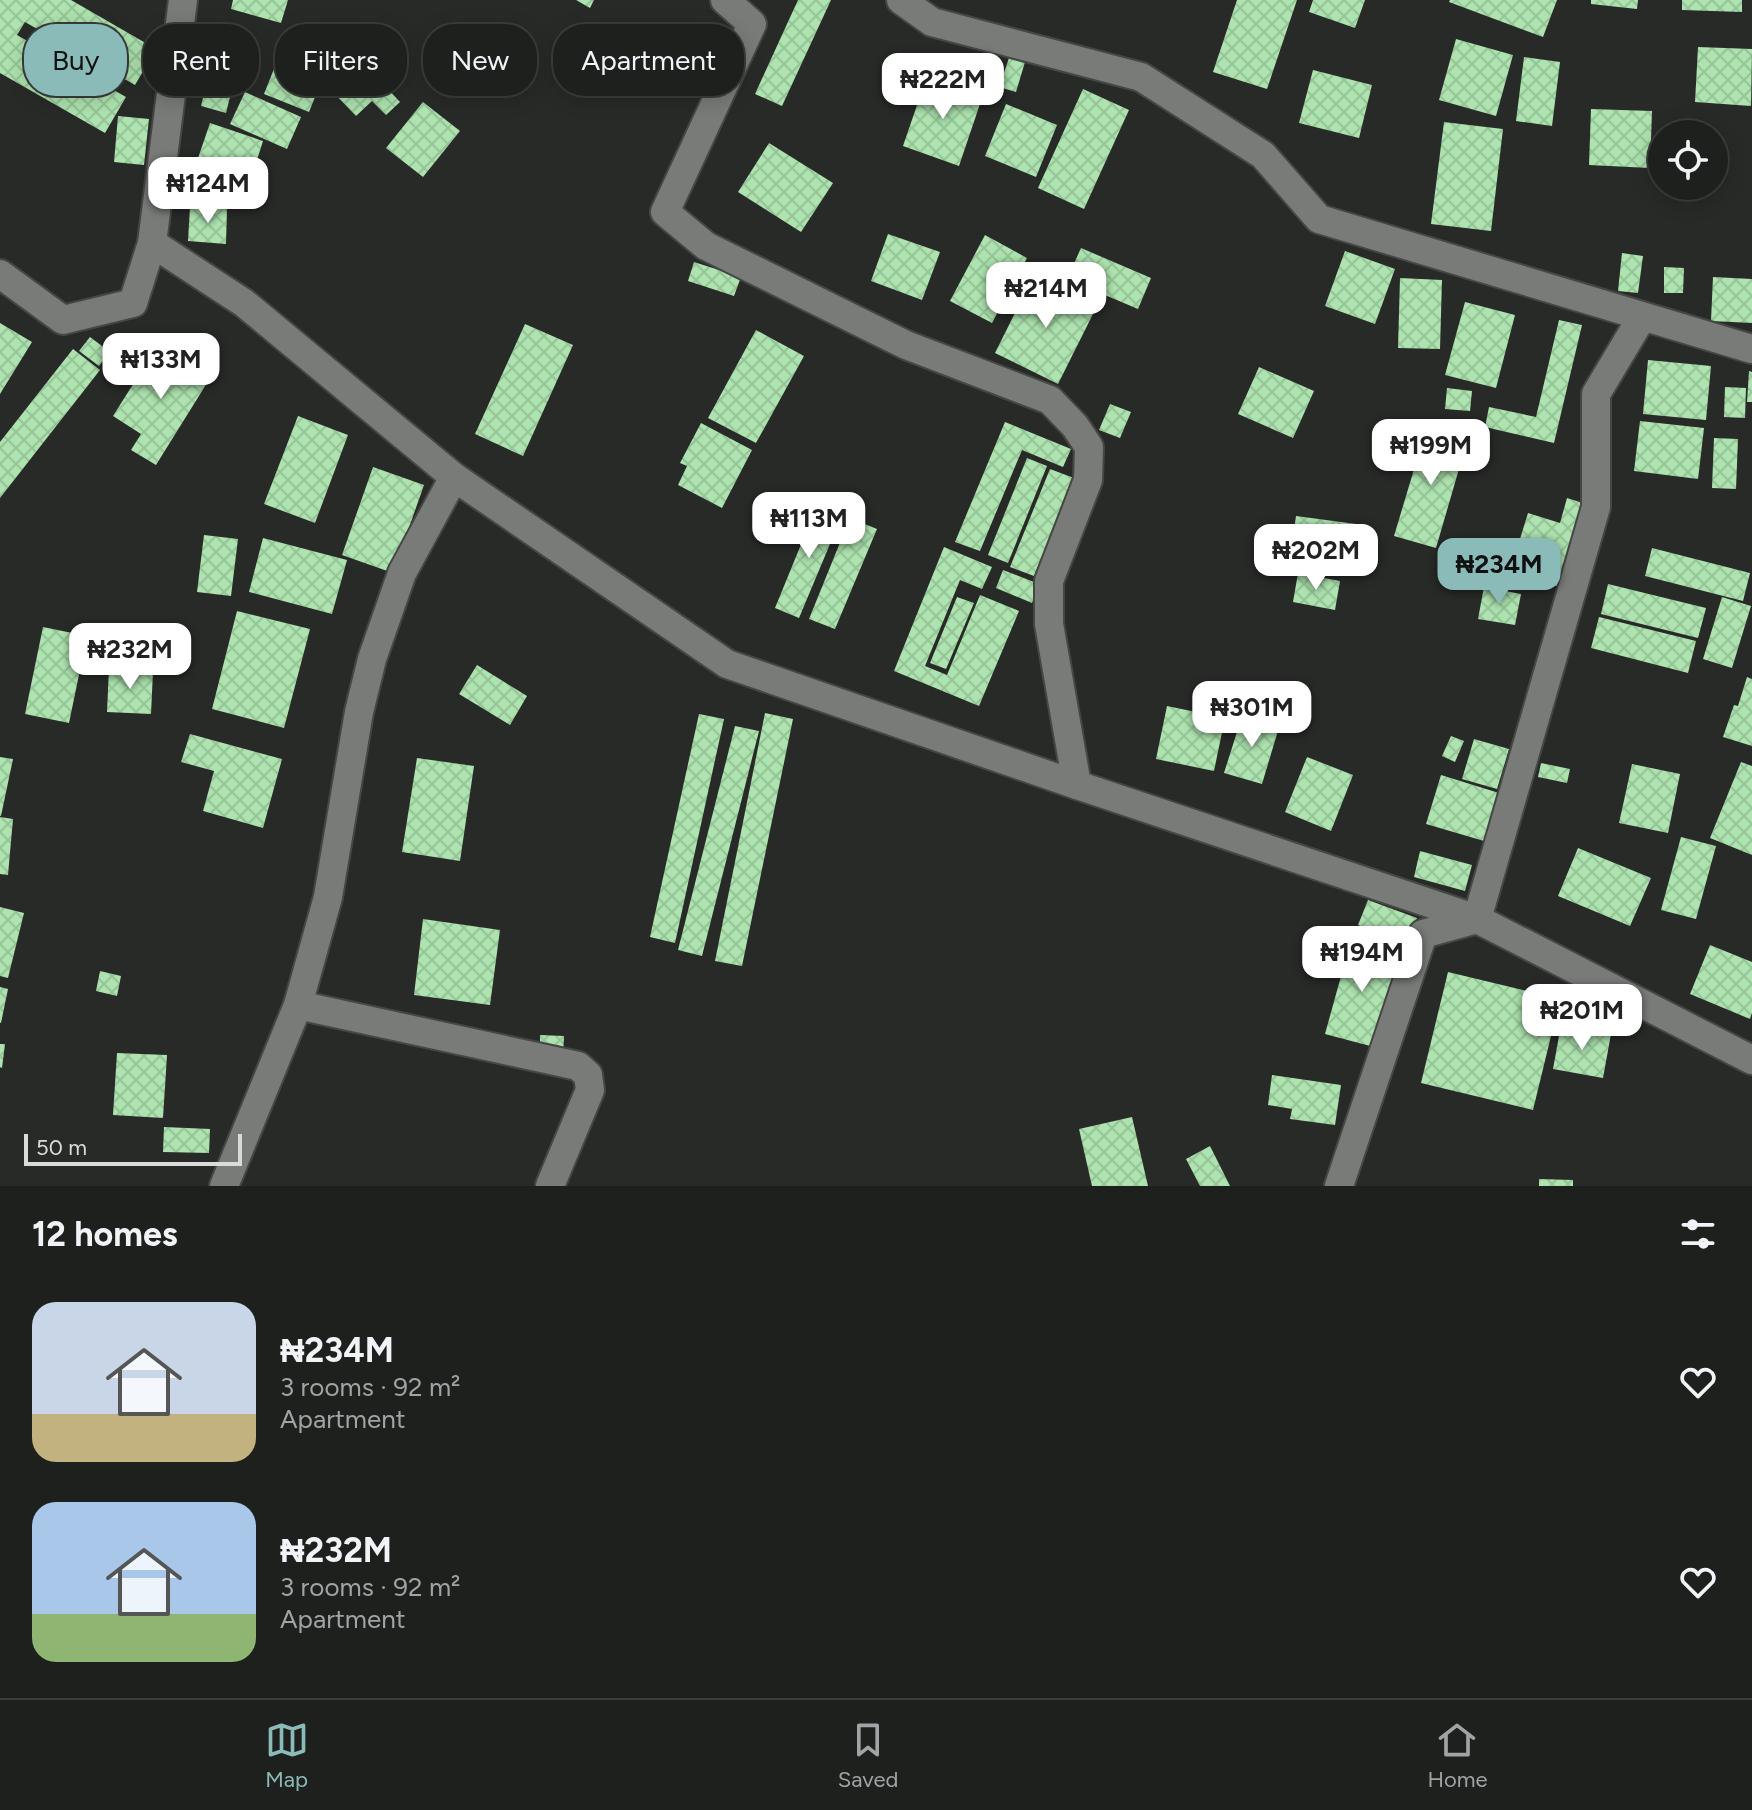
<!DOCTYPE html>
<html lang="en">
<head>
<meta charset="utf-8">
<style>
  :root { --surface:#1e201e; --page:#262827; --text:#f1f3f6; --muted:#a1a3a4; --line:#3c3e3c; --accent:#8bbbb9 }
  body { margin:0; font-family:Figtree,sans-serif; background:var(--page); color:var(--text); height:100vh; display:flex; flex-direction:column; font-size:30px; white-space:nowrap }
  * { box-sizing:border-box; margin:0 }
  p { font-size:26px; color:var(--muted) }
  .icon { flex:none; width:44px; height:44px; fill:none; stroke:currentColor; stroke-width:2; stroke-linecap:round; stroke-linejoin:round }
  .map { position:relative; height:1186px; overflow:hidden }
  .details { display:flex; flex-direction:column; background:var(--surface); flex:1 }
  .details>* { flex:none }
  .guide { position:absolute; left:24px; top:24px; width:800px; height:72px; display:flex; gap:16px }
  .tools { position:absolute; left:1648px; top:120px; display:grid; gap:16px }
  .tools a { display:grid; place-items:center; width:80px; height:80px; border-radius:50%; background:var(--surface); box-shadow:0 4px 20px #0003,0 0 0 2px var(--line); font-size:40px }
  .scale { position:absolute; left:24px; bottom:20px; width:218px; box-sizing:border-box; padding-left:8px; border:4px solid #dadbda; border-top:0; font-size:22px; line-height:28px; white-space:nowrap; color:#dadbda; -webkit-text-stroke:6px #282a28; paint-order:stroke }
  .price { position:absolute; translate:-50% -68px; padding:0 18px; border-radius:16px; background:#fff; color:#222; font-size:26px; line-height:52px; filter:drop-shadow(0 2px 4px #0008) }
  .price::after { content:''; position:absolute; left:50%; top:48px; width:24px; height:18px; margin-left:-12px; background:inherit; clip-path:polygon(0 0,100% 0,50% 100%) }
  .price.on { background:var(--accent); color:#111 }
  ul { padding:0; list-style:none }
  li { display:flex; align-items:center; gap:24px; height:200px; padding:0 32px }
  li span { display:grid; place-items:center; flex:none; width:224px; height:160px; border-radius:24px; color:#555 }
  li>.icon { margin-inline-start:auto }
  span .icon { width:96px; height:96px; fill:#fffc; stroke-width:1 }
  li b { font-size:34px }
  h2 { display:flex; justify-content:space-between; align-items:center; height:96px; padding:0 32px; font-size:34px }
  .pill { padding:0 28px; border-radius:32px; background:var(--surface); box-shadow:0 4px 20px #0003,0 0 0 2px var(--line); font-size:28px; line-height:72px }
  .pill.on { background:var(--accent); color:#111 }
  .tabs { display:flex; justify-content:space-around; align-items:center; height:112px; border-top:2px solid var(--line); background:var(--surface); font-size:22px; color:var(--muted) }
  .tabs a { display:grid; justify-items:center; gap:4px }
  .tabs .on { color:var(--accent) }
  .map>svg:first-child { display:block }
  .building { fill:url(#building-cross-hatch) }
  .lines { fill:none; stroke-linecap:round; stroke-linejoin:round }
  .minor-casing { stroke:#454745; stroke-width:32 }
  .minor { stroke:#797b79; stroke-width:28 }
</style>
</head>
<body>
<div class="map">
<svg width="1752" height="1186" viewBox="0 0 1752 1186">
  <defs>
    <pattern id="building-cross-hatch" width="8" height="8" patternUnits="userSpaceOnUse" patternTransform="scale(2)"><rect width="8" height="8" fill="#ace3ae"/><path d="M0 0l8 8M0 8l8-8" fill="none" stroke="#97c398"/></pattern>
  </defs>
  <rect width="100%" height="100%" fill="#282a28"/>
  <g class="building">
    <path d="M0 0H71L156 49 135 85 25 22 17 35 126 97 105 133 0 73Z"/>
    <path d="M233 0H288L281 23 231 9Z"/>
    <path d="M576 0H594L590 8Z"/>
    <path d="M798 0H831L782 106 755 94Z"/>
    <path d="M1237 0H1297L1267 89 1213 72Z"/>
    <path d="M1313 0H1365L1355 28 1309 12Z"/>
    <path d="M1450 0H1557L1543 37 1449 2Z"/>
    <path d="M1591 0H1638L1637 9 1591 4Z"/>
    <path d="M1682 0H1742V12L1682 10Z"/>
    <path d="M287 36 332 55 309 112 264 94Z"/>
    <path d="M1456 39 1513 55 1496 116 1439 100Z"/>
    <path d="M1698 47 1752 49 1751 106 1695 102Z"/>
    <path d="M1524 57 1560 62 1552 126 1516 121Z"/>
    <path d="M1009 58 1025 62 1016 92 999 87Z"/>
    <path d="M361 60 400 102 386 115 372 101 356 116 330 89Z"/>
    <path d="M1313 70 1372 85 1359 138 1299 123Z"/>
    <path d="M927 76 983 95 959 166 903 146Z"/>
    <path d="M206 86 231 93 226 113 201 106Z"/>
    <path d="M1083 89 1129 110 1084 209 1038 188Z"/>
    <path d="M245 92 301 117 287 149 230 124Z"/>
    <path d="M423 102 460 131 423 177 386 148Z"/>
    <path d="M1006 104 1057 125 1036 177 985 156Z"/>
    <path d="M1591 109 1652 111 1650 168 1589 165Z"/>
    <path d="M118 116 149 119 144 165 114 162Z"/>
    <path d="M1444 122 1503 129 1491 231 1431 224Z"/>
    <path d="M210 123 263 141 250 182 196 164Z"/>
    <path d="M769 143 833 183 801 232 738 192Z"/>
    <path d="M190 207 227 209 226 244 188 241Z"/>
    <path d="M888 234 940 252 922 300 871 281Z"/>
    <path d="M985 235 1027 258 992 323 950 301Z"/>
    <path d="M1081 248 1151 278 1138 309 1067 279Z"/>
    <path d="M1345 251 1395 269 1375 324 1325 306Z"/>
    <path d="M1622 253 1643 256 1638 293 1618 291Z"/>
    <path d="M694 262 741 277 734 296 688 281Z"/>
    <path d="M1664 267 1684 268 1683 293H1664Z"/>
    <path d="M1034 275 1097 306 1058 384 995 353Z"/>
    <path d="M1713 277 1752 279V323L1711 321Z"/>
    <path d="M1400 278 1442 280 1440 349 1398 348Z"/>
    <path d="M1465 302 1515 315 1496 388 1445 375Z"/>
    <path d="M1559 320 1582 325 1554 443 1485 427 1489 407 1536 417Z"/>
    <path d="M0 323 32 342 0 394Z"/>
    <path d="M525 324 573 345 523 456 475 434Z"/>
    <path d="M756 330 804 356 756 443 708 418Z"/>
    <path d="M90 337 110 352 99 366 79 351Z"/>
    <path d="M159 343 212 375 156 465 131 450 141 434 113 416Z"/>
    <path d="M73 349 100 370 0 498V442Z"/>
    <path d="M1648 360 1711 366 1706 420 1643 414Z"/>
    <path d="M1259 367 1314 391 1293 438 1238 414Z"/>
    <path d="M1749 371 1752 372V402H1747Z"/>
    <path d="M1725 387 1746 388 1745 418 1724 417Z"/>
    <path d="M1447 388 1472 391 1470 411 1445 409Z"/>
    <path d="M1110 404 1131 412 1120 438 1099 430Z"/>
    <path d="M298 416 348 435 315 523 264 504Z"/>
    <path d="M1640 421 1704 428 1698 479 1634 471Z"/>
    <path d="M1005 422 1071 449 1063 467 1022 450 980 551 955 542Z"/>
    <path d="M701 423 752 450 722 508 678 485 687 466 680 463Z"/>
    <path d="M1427 426 1468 438 1436 548 1394 536Z"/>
    <path d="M1714 438 1738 439 1736 489 1712 488Z"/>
    <path d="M1027 458 1047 466 1008 563 988 555Z"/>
    <path d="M373 467 424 485 393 573 342 555Z"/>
    <path d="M1050 469 1074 478 1034 576 1010 567Z"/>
    <path d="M1567 498 1586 504 1560 587 1510 571 1528 513 1560 523Z"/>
    <path d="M818 503 843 513 799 618 775 608Z"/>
    <path d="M1296 516 1356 524 1353 550 1292 543Z"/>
    <path d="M850 518 877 529 835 629 809 619Z"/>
    <path d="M204 535 238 539 231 596 197 592Z"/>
    <path d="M263 538 347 560 332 614 249 592Z"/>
    <path d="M944 547 992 567 982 589 960 580 925 666 947 675 980 595 1019 611 979 706 894 671Z"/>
    <path d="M1652 548 1750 573 1743 601 1645 576Z"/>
    <path d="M1003 570 1039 584 1032 603 996 588Z"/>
    <path d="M1298 573 1340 581 1335 610 1293 602Z"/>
    <path d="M1608 584 1706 608 1698 638 1601 614Z"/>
    <path d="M1484 587 1521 594 1515 625 1478 619Z"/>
    <path d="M957 597 974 603 946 669 930 663Z"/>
    <path d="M1722 597 1751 606 1732 668 1703 659Z"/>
    <path d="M237 611 310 629 284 728 212 709Z"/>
    <path d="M1599 617 1696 641 1688 673 1591 648Z"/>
    <path d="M43 627 87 636 69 723 25 714Z"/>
    <path d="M477 665 527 696 510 725 459 694Z"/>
    <path d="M109 668 153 671 151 714 107 712Z"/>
    <path d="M1747 677 1752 679V746L1723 737 1734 705 1738 706Z"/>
    <path d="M1167 706 1225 718 1214 771 1156 759Z"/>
    <path d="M765 713 793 719 742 966 715 961Z"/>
    <path d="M1243 713 1280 724 1262 784 1224 773Z"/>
    <path d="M699 714 724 719 675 943 650 937Z"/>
    <path d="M735 726 759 731 702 956 678 950Z"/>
    <path d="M190 734 282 759 263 828 203 811 214 771 181 762Z"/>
    <path d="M1451 736 1464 741 1455 762 1442 756Z"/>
    <path d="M1474 739 1509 749 1497 789 1462 779Z"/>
    <path d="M0 757 13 759 1 816H0Z"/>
    <path d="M1307 757 1353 775 1331 831 1285 812Z"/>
    <path d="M417 758 474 766 460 861 402 852Z"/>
    <path d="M1741 762 1752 766V855L1710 838Z"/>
    <path d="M1541 763 1570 769 1567 783 1538 777Z"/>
    <path d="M1632 764 1680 774 1668 833 1619 823Z"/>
    <path d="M1441 775 1499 793 1484 841 1426 824Z"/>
    <path d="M0 817 13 819 8 875 0 874Z"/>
    <path d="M1681 837 1716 846 1696 919 1661 910Z"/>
    <path d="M1578 848 1651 878 1630 926 1558 896Z"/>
    <path d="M1420 851 1472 865 1465 891 1414 877Z"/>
    <path d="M1368 900 1417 918 1407 943 1358 925Z"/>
    <path d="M0 907 24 913 8 978 0 976Z"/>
    <path d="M423 919 500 930 490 1005 414 995Z"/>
    <path d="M1351 940 1400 953 1374 1047 1325 1034Z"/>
    <path d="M1710 945 1752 962V1013L1750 1019 1690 994Z"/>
    <path d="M100 971 121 976 117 996 96 991Z"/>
    <path d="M1448 972 1560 999 1533 1110 1421 1083Z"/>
    <path d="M0 987 8 989 1 1023H0Z"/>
    <path d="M1561 1025 1611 1034 1603 1078 1553 1069Z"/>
    <path d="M540 1035 564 1036 563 1056 540 1055Z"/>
    <path d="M0 1044H5L2 1068 0 1067Z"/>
    <path d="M117 1053 167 1055 163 1118 113 1115Z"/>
    <path d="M1272 1075 1341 1085 1335 1125 1290 1119 1292 1109 1268 1105Z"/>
    <path d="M1132 1117 1148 1186H1092L1079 1129Z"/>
    <path d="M164 1127 210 1129 209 1153 163 1152Z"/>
    <path d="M1210 1146 1230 1186H1200L1186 1159Z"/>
    <path d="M1539 1179 1573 1180V1186H1539Z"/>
  </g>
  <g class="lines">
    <defs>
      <g id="minor">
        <path d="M725 0 752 24 665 212 706 246 906 345 1050 400 1075 426 1089 447 1088 480 1049 581V624L1077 785"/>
        <path d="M901 0 932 22 1141 77 1263 155 1319 219 1752 349"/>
        <path d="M152 243 244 303 454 477 727 664 1077 785 1477 919 1752 1060"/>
        <path d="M0 274 63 320 133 303 152 243 183 0"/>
        <path d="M298 1005 578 1066 588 1075 590 1090 550 1186"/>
        <path d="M224 1186 298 1005 328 897 359 712 372 659 402 573 454 477"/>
        <path d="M1339 1186 1423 934 1477 919 1596 507V394L1642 317"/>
      </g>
    </defs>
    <use href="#minor" class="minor-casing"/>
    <use href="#minor" class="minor"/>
  </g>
</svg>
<div class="tools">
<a><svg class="icon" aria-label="locate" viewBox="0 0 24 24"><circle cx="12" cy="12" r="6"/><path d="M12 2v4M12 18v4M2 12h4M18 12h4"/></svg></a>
</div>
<div class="scale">50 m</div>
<b class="price" style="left:943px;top:121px">₦222M</b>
<b class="price" style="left:208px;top:225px">₦124M</b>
<b class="price" style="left:1046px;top:330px">₦214M</b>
<b class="price" style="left:161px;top:401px">₦133M</b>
<b class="price" style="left:1431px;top:487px">₦199M</b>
<b class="price" style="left:809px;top:560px">₦113M</b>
<b class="price" style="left:1316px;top:592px">₦202M</b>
<b class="price on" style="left:1499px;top:606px">₦234M</b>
<b class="price" style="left:130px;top:691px">₦232M</b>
<b class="price" style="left:1252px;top:749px">₦301M</b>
<b class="price" style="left:1362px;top:994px">₦194M</b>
<b class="price" style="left:1582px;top:1052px">₦201M</b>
<div class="guide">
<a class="pill on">Buy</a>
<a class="pill">Rent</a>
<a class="pill">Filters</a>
<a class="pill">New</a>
<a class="pill">Apartment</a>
</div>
</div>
<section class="details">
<h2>12 homes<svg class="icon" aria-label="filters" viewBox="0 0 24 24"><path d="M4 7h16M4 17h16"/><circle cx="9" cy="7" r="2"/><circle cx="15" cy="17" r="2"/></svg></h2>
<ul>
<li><span style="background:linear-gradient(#c9d6e8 70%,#c2b280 0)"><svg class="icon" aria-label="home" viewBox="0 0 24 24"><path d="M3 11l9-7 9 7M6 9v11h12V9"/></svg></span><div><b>₦234M</b><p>3 rooms · 92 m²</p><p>Apartment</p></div><svg class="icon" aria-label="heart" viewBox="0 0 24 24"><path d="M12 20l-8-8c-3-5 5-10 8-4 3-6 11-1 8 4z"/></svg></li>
<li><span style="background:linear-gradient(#a9c7e8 70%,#8fb573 0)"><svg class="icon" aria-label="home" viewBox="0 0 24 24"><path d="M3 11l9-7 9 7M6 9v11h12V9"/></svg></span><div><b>₦232M</b><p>3 rooms · 92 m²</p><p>Apartment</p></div><svg class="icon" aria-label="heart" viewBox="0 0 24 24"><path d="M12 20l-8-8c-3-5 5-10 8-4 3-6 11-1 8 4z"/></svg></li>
</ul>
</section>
<nav class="tabs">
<a class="on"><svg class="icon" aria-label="map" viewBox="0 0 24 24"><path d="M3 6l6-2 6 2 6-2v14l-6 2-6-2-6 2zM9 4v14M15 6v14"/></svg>Map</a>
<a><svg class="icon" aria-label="saved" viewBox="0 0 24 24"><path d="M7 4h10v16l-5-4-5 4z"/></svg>Saved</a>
<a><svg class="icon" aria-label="home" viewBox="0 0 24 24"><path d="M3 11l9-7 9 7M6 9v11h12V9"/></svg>Home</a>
</nav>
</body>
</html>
